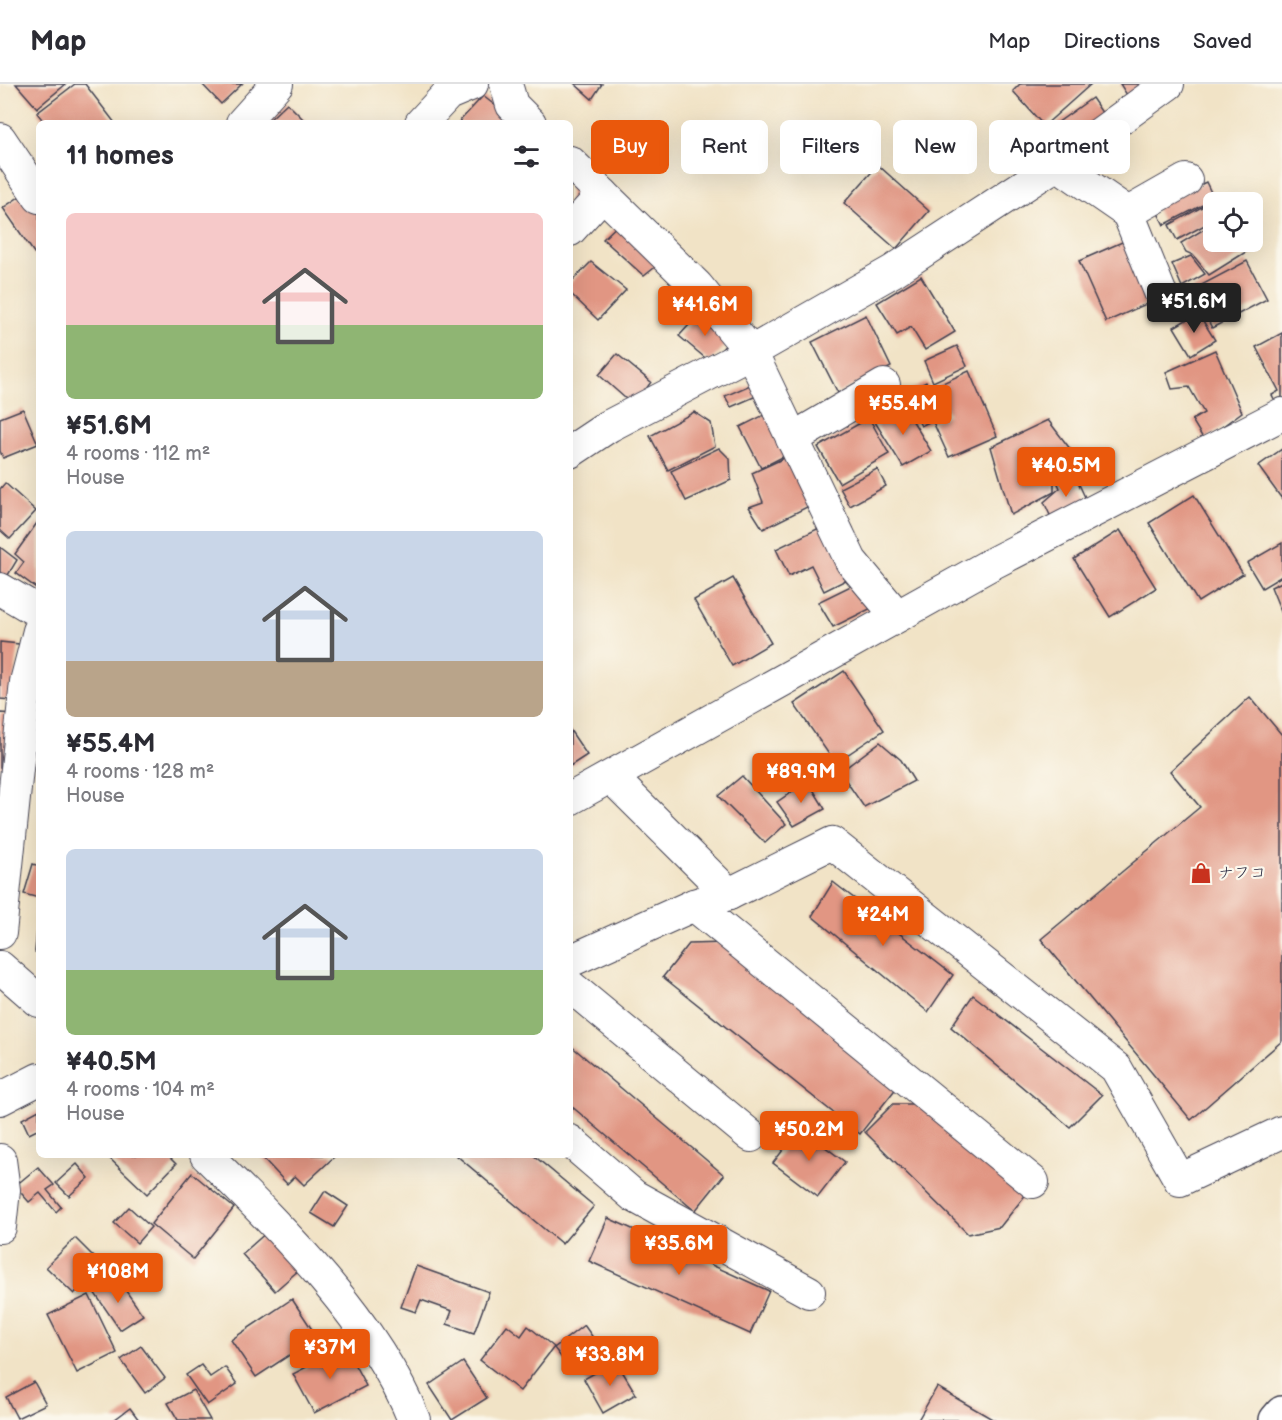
<!DOCTYPE html>
<html lang="en">
<head>
<meta charset="utf-8">
<style>
  :root { --surface:#fff; --page:#f7f7f7; --text:#2b2b33; --muted:#7c7c81; --line:#e1e1e2; --accent:#ea580c }
  body { margin:0; font-family:"Balsamiq Sans","Klee One",sans-serif; background:var(--page); color:var(--text); height:100vh; display:flex; flex-direction:column; font-size:22px; white-space:nowrap }
  * { box-sizing:border-box; margin:0 }
  p { font-size:20px; color:var(--muted) }
  .icon { flex:none; width:33px; height:33px; fill:none; stroke:currentColor; stroke-width:2; stroke-linecap:round; stroke-linejoin:round }
  .map { position:relative; flex:1; overflow:hidden }
  .side { position:absolute; left:36px; top:36px; width:537px; height:1038px; display:flex; flex-direction:column; background:var(--surface); border-radius:9px; box-shadow:0 6px 24px #0002 }
  .side>* { flex:none }
  .guide { position:absolute; left:591px; top:36px; width:570px; height:54px; display:flex; gap:12px }
  .fabs { position:absolute; left:1203px; top:108px; display:grid; gap:12px }
  .fabs a { display:grid; place-items:center; width:60px; height:60px; border-radius:9px; background:var(--surface); box-shadow:0 6px 24px #0002; font-size:30px }
  .price { position:absolute; translate:-50% -51px; padding:0 14px; border-radius:6px; background:var(--accent); color:#fff; font-size:20px; line-height:39px; filter:drop-shadow(0 2px 3px #0008) }
  .price::after { content:''; position:absolute; left:50%; top:36px; width:18px; height:14px; margin-left:-9px; background:inherit; clip-path:polygon(0 0,100% 0,50% 100%) }
  .price.active { background:#222; color:#fff }
  ul { padding:0; list-style:none }
  li { display:grid; align-content:center; gap:12px; height:318px; padding:0 30px }
  li span { display:grid; place-items:center; height:186px; border-radius:9px; color:#555 }
  li>.icon { margin-inline-start:auto }
  span .icon { width:108px; height:108px; fill:#fffc; stroke-width:1 }
  li b { font-size:26px }
  h2 { display:flex; justify-content:space-between; align-items:center; height:72px; padding:0 30px; font-size:26px }
  .pill { padding:0 21px; border-radius:9px; background:var(--surface); box-shadow:0 6px 24px #0002; font-size:21px; line-height:54px }
  .pill.active { background:var(--accent); color:#fff }
  header { display:flex; align-items:center; gap:36px; box-sizing:border-box; height:84px; padding:0 30px; background:var(--surface); border-bottom:2px solid var(--line) }
  header strong { font-size:28px }
  nav { display:flex; gap:33px; margin-inline-start:auto; font-size:21px }
  .map>svg:first-child { display:block }
  .building { fill:#e19683 }
  .lines { fill:none; stroke-linecap:round; stroke-linejoin:round }
  .minor-casing { stroke:#413f50; stroke-width:34 }
  .trunk-casing { stroke:#413f50; stroke-width:36 }
  .minor { stroke:#fff; stroke-width:32 }
  .trunk { stroke:#fff; stroke-width:33 }
  .labels { text-anchor:middle; dominant-baseline:central; stroke-width:4.5; stroke-linejoin:round; paint-order:stroke }
  .poi-label { font-size:16px; fill:#22223b; stroke:#fbf7ec; text-anchor:start }
</style>
</head>
<body>
<header>
<strong>Map</strong>
<nav><a>Map</a><a>Directions</a><a>Saved</a></nav>
</header>
<div class="map">
<svg width="1282" height="1336" viewBox="0 0 1282 1336">
  <rect width="100%" height="100%" fill="#fbf7ec"/>
  <filter id="ink" filterUnits="userSpaceOnUse"><feTurbulence type="fractalNoise" baseFrequency=".0167" numOctaves="2"/><feDisplacementMap in="SourceGraphic" scale="12" xChannelSelector="R" yChannelSelector="G"/><feConvolveMatrix kernelMatrix="1 2 1 2 8 2 1 2 1" color-interpolation-filters="sRGB"/></filter>
  <filter id="wash" filterUnits="userSpaceOnUse"><feTurbulence type="fractalNoise" baseFrequency=".008" numOctaves="4" result="noise"/><feDisplacementMap in="SourceGraphic" scale="24" xChannelSelector="R" yChannelSelector="G"/><feGaussianBlur stdDeviation="1.35" result="paint"/><feColorMatrix in="noise" values="0 0 0 0 0 0 0 0 0 0 0 0 0 0 0 0 0 1.4 0 .05"/><feComposite in="paint" operator="in"/></filter>
  <g filter="url(#wash)">
    <rect width="100%" height="100%" fill="#f1e3c6"/>
    <g id="blocks">
      <g class="building">
        <path d="M16 0H66L37 24Z"/>
        <path d="M75 0H85L115 39H45L37 29Z"/>
        <path d="M202 0H242L221 20Z"/>
        <path d="M575 0H602L592 15Z"/>
        <path d="M1020 0H1091L1044 42 1013 7Z"/>
        <path d="M1120 0H1144L1127 11Z"/>
        <path d="M483 12 510 33 505 39H458Z"/>
        <path d="M1092 14 1105 33 1064 63 1050 44Z"/>
        <path d="M287 19 307 39H266Z"/>
        <path d="M1043 43 1061 59 1032 84 1011 54 1017 50 1023 58Z"/>
        <path d="M878 81 929 127 896 165 844 119Z"/>
        <path d="M570 95 589 112 570 129Z"/>
        <path d="M1206 98 1214 115 1164 141 1155 123Z"/>
        <path d="M32 104 39 114V176L3 124Z"/>
        <path d="M1218 114 1220 118H1214V136L1177 156 1169 141Z"/>
        <path d="M623 136 664 176 644 192 603 155Z"/>
        <path d="M1214 139V158H1241L1249 166 1209 191 1193 171 1186 168 1181 159Z"/>
        <path d="M1145 148 1173 208 1106 238 1079 177Z"/>
        <path d="M1191 172 1205 190 1182 203 1172 180Z"/>
        <path d="M1247 177 1267 215 1212 244 1192 206Z"/>
        <path d="M591 178 626 206 598 236 570 209V199Z"/>
        <path d="M921 192 955 248 925 266 911 243 897 251 877 219Z"/>
        <path d="M701 228 732 254 710 278 679 252Z"/>
        <path d="M1198 229 1215 256 1191 271 1174 243Z"/>
        <path d="M866 231 891 283 838 309 812 258Z"/>
        <path d="M1282 249V329L1272 311 1279 307 1256 263Z"/>
        <path d="M957 262 967 282 933 298 924 277Z"/>
        <path d="M1215 266 1242 328 1204 356 1192 336 1204 329 1189 303 1172 305 1166 288Z"/>
        <path d="M617 270 651 298 634 322 599 291Z"/>
        <path d="M969 287 997 352 949 373 933 338 949 331 936 302Z"/>
        <path d="M757 298 761 310 731 323 725 312Z"/>
        <path d="M926 298 943 331 921 342 904 310Z"/>
        <path d="M902 319 931 367 903 383 875 338 899 324Z"/>
        <path d="M786 320 806 361 761 384 740 343Z"/>
        <path d="M23 325 38 360 3 374 0 367V334Z"/>
        <path d="M694 328 711 339 715 362 668 386 650 352Z"/>
        <path d="M869 334 889 370 839 399 818 363Z"/>
        <path d="M1048 336 1074 370 1054 387V408L1011 431 991 363Z"/>
        <path d="M719 364 730 375 731 396 686 417 671 387Z"/>
        <path d="M1282 365V415L1258 382Z"/>
        <path d="M791 371 825 414 763 445 749 423 763 418 752 389Z"/>
        <path d="M1071 383 1090 424 1054 440 1044 418 1060 404 1054 391Z"/>
        <path d="M877 385 886 402 850 422 840 404Z"/>
        <path d="M5 399 36 427 10 455 0 446V405Z"/>
        <path d="M1194 411 1243 490 1198 518 1149 439Z"/>
        <path d="M846 431 853 444 836 453 870 484 824 507 811 481 789 492 776 465Z"/>
        <path d="M37 439 39 441V506L16 489 24 478 15 470Z"/>
        <path d="M1120 446 1156 504 1110 533 1074 475Z"/>
        <path d="M1282 459V492L1262 504 1247 479Z"/>
        <path d="M0 463 17 476 5 496 0 493Z"/>
        <path d="M875 490 892 514 833 543 818 518Z"/>
        <path d="M733 494 771 559 732 582 694 516Z"/>
        <path d="M1282 498V530L1271 503Z"/>
        <path d="M0 558 19 560 12 616 0 615Z"/>
        <path d="M844 587 884 646 835 679 794 620Z"/>
        <path d="M1250 613 1282 651V957L1191 1036 1041 855 1200 723 1170 687Z"/>
        <path d="M0 629 15 630 9 684 0 683Z"/>
        <path d="M570 646 587 671 570 682Z"/>
        <path d="M880 658 901 676 914 697 864 723 840 688Z"/>
        <path d="M742 692 786 740 765 759 718 712Z"/>
        <path d="M808 697 825 725 794 742 777 718Z"/>
        <path d="M33 780 39 782V814L24 810Z"/>
        <path d="M833 798 953 891 928 928 812 832Z"/>
        <path d="M37 845H39V869L35 868Z"/>
        <path d="M726 859 901 998 860 1050 663 893 689 860Z"/>
        <path d="M973 911 1102 1011 1070 1043 951 943Z"/>
        <path d="M570 961 724 1091 695 1127 570 1021Z"/>
        <path d="M893 1020H923L1031 1104 1000 1143 968 1150 865 1048Z"/>
        <path d="M39 1026V1045L29 1050 22 1035Z"/>
        <path d="M800 1044 845 1078 818 1113 773 1079Z"/>
        <path d="M106 1071H167L176 1080 147 1110Z"/>
        <path d="M260 1071H332L334 1073 304 1101 295 1092 287 1100Z"/>
        <path d="M456 1071H533L594 1122 562 1160Z"/>
        <path d="M77 1080 89 1094 69 1112 56 1099Z"/>
        <path d="M38 1083 54 1101 47 1106 61 1123 56 1128 40 1109 29 1118 15 1102Z"/>
        <path d="M192 1089 234 1124 193 1175 151 1140Z"/>
        <path d="M325 1107 348 1122 334 1143 311 1129Z"/>
        <path d="M129 1123 151 1143 137 1159 114 1139Z"/>
        <path d="M608 1134 769 1207 750 1250 589 1177Z"/>
        <path d="M267 1148 300 1185 275 1207 242 1170Z"/>
        <path d="M75 1154 102 1181 74 1210 46 1183Z"/>
        <path d="M416 1182 489 1208 474 1249 447 1240 452 1227 421 1216 416 1228 401 1223Z"/>
        <path d="M116 1193 143 1231 120 1246 94 1208Z"/>
        <path d="M89 1211 117 1269 77 1289 48 1231Z"/>
        <path d="M292 1215 317 1253 256 1293 231 1256Z"/>
        <path d="M507 1241 521 1252 528 1242 554 1263 520 1307 480 1276Z"/>
        <path d="M584 1241 594 1255 564 1277 554 1264Z"/>
        <path d="M593 1260 602 1269 585 1287 577 1278Z"/>
        <path d="M141 1262 165 1294 145 1309 121 1276Z"/>
        <path d="M345 1263 366 1302 314 1329 293 1290Z"/>
        <path d="M616 1277 636 1310 603 1329 584 1295Z"/>
        <path d="M463 1278 487 1314 452 1336 429 1301Z"/>
        <path d="M201 1281 210 1293 225 1283 237 1300 207 1321 186 1291Z"/>
        <path d="M34 1298 46 1320 17 1334 6 1313Z"/>
        <path d="M937 1303 994 1336H918Z"/>
        <path d="M193 1306 210 1336H178L168 1319Z"/>
        <path d="M130 1324 139 1336H114Z"/>
      </g>
    </g>
  </g>
  <g filter="url(#ink)">
    <use href="#blocks" fill-opacity="0" stroke="#413f50" stroke-width="1.5"/>
    <g class="lines">
      <defs>
        <g id="minor">
          <path d="M506 0 512 21 530 39"/>
          <path d="M242 39 277 0"/>
          <path d="M421 39 448 10 472 0"/>
          <path d="M0 55 39 113"/>
          <path d="M570 78 697 202 751 268 851 477 897 532"/>
          <path d="M1057 80 1128 129 1186 96"/>
          <path d="M1128 129 1163 215"/>
          <path d="M570 146 603 110"/>
          <path d="M792 355 884 301"/>
          <path d="M570 368 609 342 751 268 893 187 1069 72 1168 0"/>
          <path d="M0 505 39 528"/>
          <path d="M612 694 729 810"/>
          <path d="M570 715 993 479 1282 330"/>
          <path d="M694 821 1033 1098"/>
          <path d="M0 849 26 598 39 547"/>
          <path d="M570 877 694 821 729 810 832 759 1116 984 1180 1096 1282 1048"/>
          <path d="M0 883 39 917"/>
          <path d="M570 902 751 1052"/>
          <path d="M0 1015 39 995"/>
          <path d="M570 1057 634 1112 809 1208"/>
          <path d="M206 1071C282 1146 374 1236 414 1336"/>
          <path d="M0 1076 4 1106 0 1143"/>
        </g>
        <path id="trunk" d="M1276 1336 1282 1329"/>
      </defs>
      <use href="#minor" class="minor-casing"/>
      <use href="#trunk" class="trunk-casing"/>
      <use href="#minor" class="minor"/>
      <use href="#trunk" class="trunk"/>
    </g>
  </g>
  <defs>
    <symbol id="shop-bare" viewBox="-9 -9 18 18"><path d="M-5-2.5h2.3a2.7 3.5 0 0 1 5.4 0H5L5.5 6h-11ZM-1.5-2.5h3a1.5 2.3 0 0 0-3 0Z" fill="#c8321e" stroke="#fbf7ec" stroke-width="2.5" paint-order="stroke"/></symbol>
  </defs>
  <g fill-rule="evenodd">
    <use href="#shop-bare" x="1186" y="774" width="30" height="30"/>
  </g>
  <g class="labels">
    <g class="poi-label">
      <text x="1218" y="789">ナフコ</text>
    </g>
  </g>
</svg>
<div class="fabs">
<a><svg class="icon" aria-label="locate" viewBox="0 0 24 24"><circle cx="12" cy="12" r="6"/><path d="M12 2v4M12 18v4M2 12h4M18 12h4"/></svg></a>
</div>
<b class="price active" style="left:1194px;top:250px">¥51.6M</b>
<b class="price" style="left:705px;top:253px">¥41.6M</b>
<b class="price" style="left:903px;top:352px">¥55.4M</b>
<b class="price" style="left:1066px;top:414px">¥40.5M</b>
<b class="price" style="left:801px;top:720px">¥89.9M</b>
<b class="price" style="left:883px;top:863px">¥24M</b>
<b class="price" style="left:809px;top:1078px">¥50.2M</b>
<b class="price" style="left:679px;top:1192px">¥35.6M</b>
<b class="price" style="left:118px;top:1220px">¥108M</b>
<b class="price" style="left:330px;top:1296px">¥37M</b>
<b class="price" style="left:610px;top:1303px">¥33.8M</b>
<div class="guide">
<a class="pill active">Buy</a>
<a class="pill">Rent</a>
<a class="pill">Filters</a>
<a class="pill">New</a>
<a class="pill">Apartment</a>
</div>
<section class="side">
<h2>11 homes<svg class="icon" aria-label="filters" viewBox="0 0 24 24"><path d="M4 7h16M4 17h16"/><circle cx="9" cy="7" r="2"/><circle cx="15" cy="17" r="2"/></svg></h2>
<ul>
<li><span style="background:linear-gradient(#f6c9c9 60%,#8fb573 0)"><svg class="icon" aria-label="home" viewBox="0 0 24 24"><path d="M3 11l9-7 9 7M6 9v11h12V9"/></svg></span><div><b>¥51.6M</b><p>4 rooms · 112 m²</p><p>House</p></div></li>
<li><span style="background:linear-gradient(#c9d6e8 70%,#b9a48a 0)"><svg class="icon" aria-label="home" viewBox="0 0 24 24"><path d="M3 11l9-7 9 7M6 9v11h12V9"/></svg></span><div><b>¥55.4M</b><p>4 rooms · 128 m²</p><p>House</p></div></li>
<li><span style="background:linear-gradient(#c9d6e8 65%,#8fb573 0)"><svg class="icon" aria-label="home" viewBox="0 0 24 24"><path d="M3 11l9-7 9 7M6 9v11h12V9"/></svg></span><div><b>¥40.5M</b><p>4 rooms · 104 m²</p><p>House</p></div></li>
</ul>
</section>
</div>
</body>
</html>
